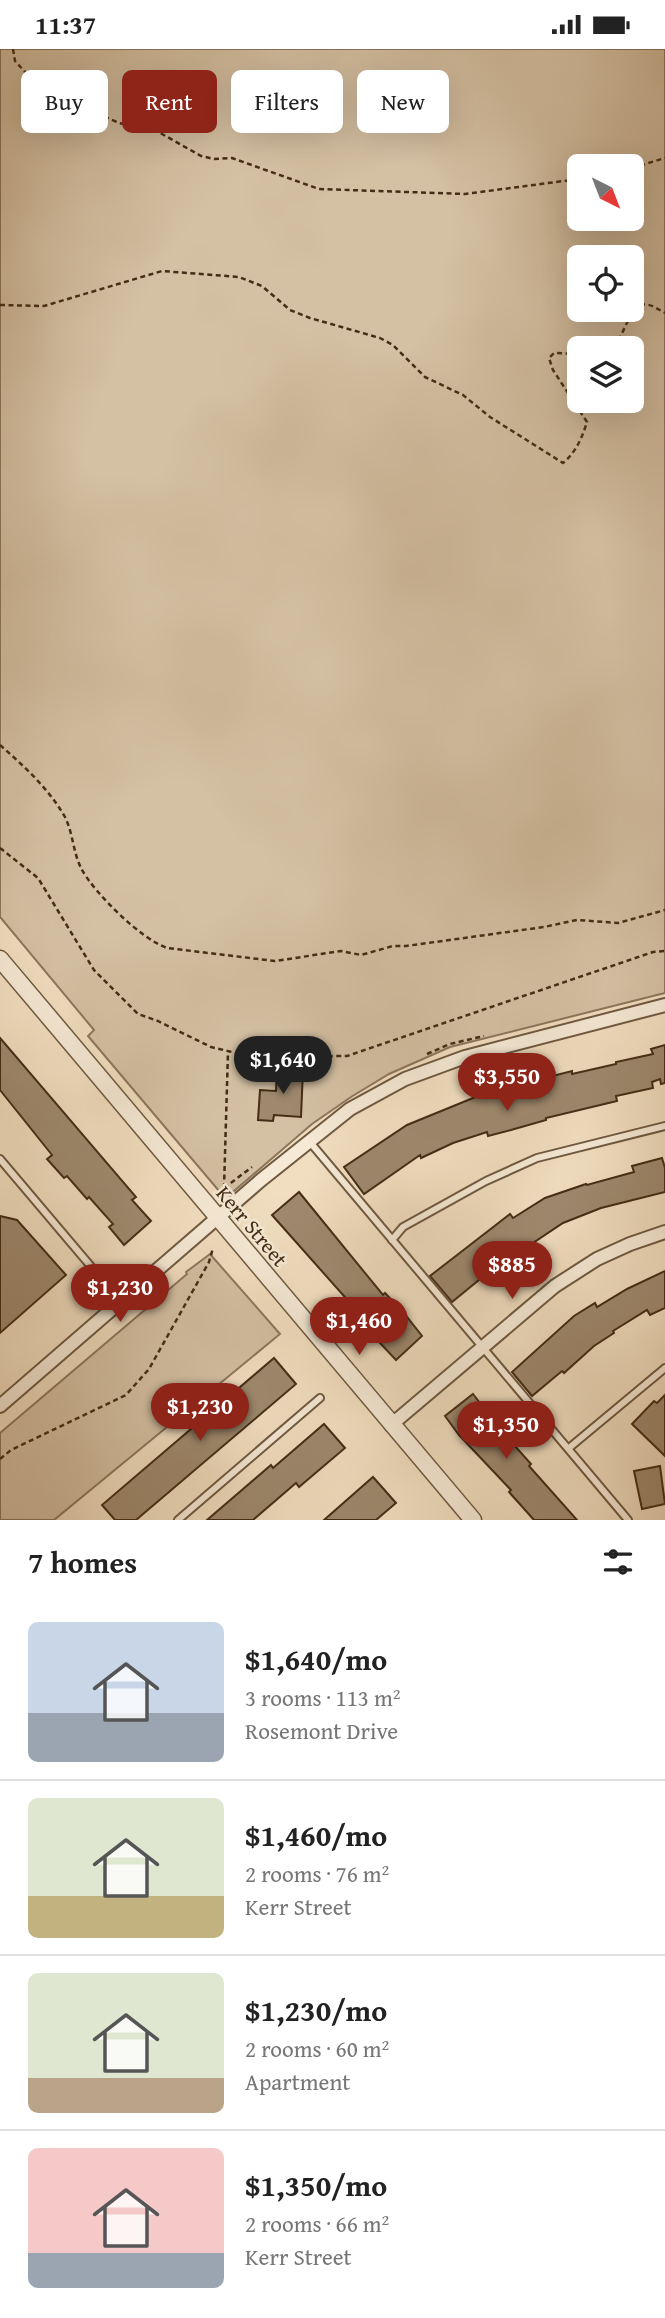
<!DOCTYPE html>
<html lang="en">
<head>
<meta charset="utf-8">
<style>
  :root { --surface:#fff; --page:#f2f2f2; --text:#222; --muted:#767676; --line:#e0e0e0; --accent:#8f2418 }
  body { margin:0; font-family:"Gentium Book Plus",serif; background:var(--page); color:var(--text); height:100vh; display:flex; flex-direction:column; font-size:26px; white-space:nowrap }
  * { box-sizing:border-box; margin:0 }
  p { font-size:23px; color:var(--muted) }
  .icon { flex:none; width:38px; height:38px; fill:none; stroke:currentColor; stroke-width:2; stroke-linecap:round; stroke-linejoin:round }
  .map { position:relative; height:1471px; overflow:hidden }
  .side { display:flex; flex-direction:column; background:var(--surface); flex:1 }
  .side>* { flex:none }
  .guide { position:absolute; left:21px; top:21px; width:623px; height:63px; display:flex; gap:14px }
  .needle { width:46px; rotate:138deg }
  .controls { position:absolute; left:567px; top:105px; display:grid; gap:14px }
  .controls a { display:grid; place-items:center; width:77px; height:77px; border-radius:10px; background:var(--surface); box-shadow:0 7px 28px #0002; font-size:35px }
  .price { position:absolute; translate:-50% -60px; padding:0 16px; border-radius:24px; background:var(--accent); color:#fff; font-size:23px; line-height:46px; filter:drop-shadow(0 2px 4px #0008) }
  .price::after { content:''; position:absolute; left:50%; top:42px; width:21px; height:16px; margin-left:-10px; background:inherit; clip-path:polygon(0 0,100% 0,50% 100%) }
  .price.active { background:#222; color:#fff }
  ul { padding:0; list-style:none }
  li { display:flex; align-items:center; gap:21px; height:175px; padding:0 28px }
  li+li { border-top:2px solid var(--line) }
  li span { display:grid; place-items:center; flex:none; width:196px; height:140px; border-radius:10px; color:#555 }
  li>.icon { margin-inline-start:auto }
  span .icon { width:84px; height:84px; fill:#fffc; stroke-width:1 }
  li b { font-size:30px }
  h2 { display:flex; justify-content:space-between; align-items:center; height:84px; padding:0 28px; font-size:30px }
  .pill { padding:0 24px; border-radius:10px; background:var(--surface); box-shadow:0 7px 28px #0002; font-size:24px; line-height:63px }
  .pill.active { background:var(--accent); color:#fff }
  .status { display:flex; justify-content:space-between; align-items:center; height:49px; padding:0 35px; background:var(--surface); direction:ltr }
  .status svg { height:19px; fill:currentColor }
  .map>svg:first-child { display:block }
  .green { fill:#d4c0a3; stroke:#8c765c; stroke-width:2; fill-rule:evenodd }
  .building { fill:#9e896e; stroke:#442d16; stroke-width:2 }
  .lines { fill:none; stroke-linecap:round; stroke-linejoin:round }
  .service-casing { stroke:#6f5940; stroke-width:10 }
  .minor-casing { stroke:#6f5940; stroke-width:16 }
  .tertiary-casing { stroke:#6f5940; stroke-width:19 }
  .path { stroke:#442d16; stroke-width:2.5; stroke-dasharray:5 3.5; stroke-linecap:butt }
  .service { stroke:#f6ead6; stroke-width:6 }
  .minor { stroke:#f6ead6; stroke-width:12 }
  .tertiary { stroke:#f6ead6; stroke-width:16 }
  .labels { text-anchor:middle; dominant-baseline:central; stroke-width:5; stroke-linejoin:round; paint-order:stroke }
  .street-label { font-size:21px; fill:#442d16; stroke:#f6ead6 }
</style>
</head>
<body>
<div class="status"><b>11:37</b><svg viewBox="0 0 49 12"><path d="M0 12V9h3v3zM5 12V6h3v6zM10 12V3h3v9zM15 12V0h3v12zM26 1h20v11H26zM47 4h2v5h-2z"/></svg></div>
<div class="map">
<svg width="665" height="1471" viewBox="0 0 665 1471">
  <rect width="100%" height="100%" fill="#f1dec0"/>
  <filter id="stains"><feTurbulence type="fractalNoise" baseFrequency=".00286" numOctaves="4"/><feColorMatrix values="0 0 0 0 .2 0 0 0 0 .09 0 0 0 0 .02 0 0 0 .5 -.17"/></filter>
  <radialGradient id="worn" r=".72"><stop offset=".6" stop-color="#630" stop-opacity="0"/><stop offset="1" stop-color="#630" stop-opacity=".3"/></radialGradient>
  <g class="green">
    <path d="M0 0H665V944L450 998 389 1025 351 1048 312 1075 234 1142H219L88 987 94 981 0 868ZM579 117H632V170H579ZM579 208H632V261H579ZM579 299H632V352H579Z"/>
    <path d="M210 1205 280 1285 54 1471H0V1384L187 1225 186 1223Z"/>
  </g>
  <g class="building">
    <path d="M0 989 136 1148 132 1151 151 1172 124 1196 109 1178 113 1175 89 1148 87 1150 67 1127 64 1129 47 1110 52 1106 0 1041Z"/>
    <path d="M665 996V1034L661 1035 660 1030 652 1033 653 1039 616 1047 617 1052 546 1069V1071L511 1081 488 1087 487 1083 453 1094 421 1109 420 1106 364 1145 344 1118 407 1076 478 1047V1046L572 1022V1025L616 1015V1013L653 1005 651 1000Z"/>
    <path d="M277 1019 303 1021 301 1068 274 1066 273 1072 258 1071 260 1041 276 1042Z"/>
    <path d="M662 1109 665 1119V1143L601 1159 563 1174 509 1210 507 1208 452 1253 430 1227 510 1165 513 1169 545 1149 586 1135 587 1136 634 1123 632 1117Z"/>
    <path d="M299 1143 383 1246 385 1244 403 1263 422 1287 396 1311 380 1294 383 1291 272 1166Z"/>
    <path d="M0 1167 17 1171 66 1226 0 1284Z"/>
    <path d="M665 1222V1259L650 1266 647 1261 613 1282 614 1284 594 1297 564 1324 562 1322 532 1347 512 1323 574 1267 595 1254 597 1258 627 1240Z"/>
    <path d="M274 1309 296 1335 136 1471H115L102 1456Z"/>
    <path d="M473 1345 505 1386 531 1415 529 1417 577 1471H534L509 1443 511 1441 459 1386 445 1367Z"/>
    <path d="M665 1346V1407L632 1375 654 1352 657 1354Z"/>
    <path d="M324 1375 345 1399 299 1438 296 1434 253 1471H207L271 1416 273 1419Z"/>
    <path d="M660 1417 665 1455 642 1460 634 1422Z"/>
    <path d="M373 1428 396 1454 376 1471H324Z"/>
  </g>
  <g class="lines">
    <defs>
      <g id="service">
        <path d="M309 1092 628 1471"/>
        <path d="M0 1110 121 1253"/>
        <path d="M392 1191 403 1178 486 1132 537 1109 665 1077"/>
        <path d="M569 1399 665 1319"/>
        <path d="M178 1471 320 1349"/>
      </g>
      <g id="minor">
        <path d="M0 1357 261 1131 350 1060 405 1030 465 1008 665 956"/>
        <path d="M391 1376 555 1237 597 1210 630 1195 665 1183"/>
      </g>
      <path id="tertiary" d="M0 910 473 1471"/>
    </defs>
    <use href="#service" class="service-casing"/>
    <use href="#minor" class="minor-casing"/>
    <use href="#tertiary" class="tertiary-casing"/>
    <g class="path">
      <path d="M13 0 15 12 38 37 119 74 155 81 201 107 214 110 232 109 319 140 465 145 579 130"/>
      <path d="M632 119 665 109"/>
      <path d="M0 256 44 257 162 222 239 228 262 237 290 261 310 269 380 289 393 296 425 328 463 346 490 368 563 414C576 403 582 389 587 373L553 321 549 309 554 304 579 305"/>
      <path d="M615 299 634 259C646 251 654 258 665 264"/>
      <path d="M0 696C24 717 49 740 65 768 73 784 73 803 81 819 94 844 141 890 167 899L275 912 341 902 361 906 393 897H406L544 878 577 871 618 874 665 861"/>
      <path d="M0 799 38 829 94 921 138 965 158 972 211 998 253 1008 347 1007 653 903 665 902"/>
      <path d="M427 1005 450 995 484 987"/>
      <path d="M224 1139 252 1118"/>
      <path d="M224 1139 228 1003"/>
      <path d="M0 1410 11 1401 126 1346 149 1320 209 1213 213 1199"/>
    </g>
    <use href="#service" class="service"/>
    <use href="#minor" class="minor"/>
    <use href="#tertiary" class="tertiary"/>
  </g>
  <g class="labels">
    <g class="street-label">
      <text transform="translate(252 1177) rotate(50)">Kerr Street</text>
    </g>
  </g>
  <rect width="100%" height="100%" filter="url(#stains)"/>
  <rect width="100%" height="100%" fill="url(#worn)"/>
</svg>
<div class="controls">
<a><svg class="needle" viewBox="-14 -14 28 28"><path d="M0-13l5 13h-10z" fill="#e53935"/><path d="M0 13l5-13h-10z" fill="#767676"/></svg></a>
<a><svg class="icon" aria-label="locate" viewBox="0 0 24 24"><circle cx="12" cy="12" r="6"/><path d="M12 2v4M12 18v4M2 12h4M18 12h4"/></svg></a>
<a><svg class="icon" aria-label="layers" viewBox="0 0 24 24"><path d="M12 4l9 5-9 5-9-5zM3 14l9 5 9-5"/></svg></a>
</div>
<b class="price active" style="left:283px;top:1047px">$1,640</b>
<b class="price" style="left:507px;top:1064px">$3,550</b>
<b class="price" style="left:512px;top:1252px">$885</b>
<b class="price" style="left:120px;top:1275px">$1,230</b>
<b class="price" style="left:359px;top:1308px">$1,460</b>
<b class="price" style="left:200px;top:1394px">$1,230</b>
<b class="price" style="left:506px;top:1412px">$1,350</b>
<div class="guide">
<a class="pill">Buy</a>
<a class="pill active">Rent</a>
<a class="pill">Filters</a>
<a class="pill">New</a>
</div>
</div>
<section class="side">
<h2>7 homes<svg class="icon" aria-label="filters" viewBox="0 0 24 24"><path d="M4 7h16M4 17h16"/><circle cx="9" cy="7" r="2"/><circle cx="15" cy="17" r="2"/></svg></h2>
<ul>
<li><span style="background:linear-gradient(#c9d6e8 65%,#9aa5b1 0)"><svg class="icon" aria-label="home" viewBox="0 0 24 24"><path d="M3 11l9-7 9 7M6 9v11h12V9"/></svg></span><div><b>$1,640/mo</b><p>3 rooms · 113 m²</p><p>Rosemont Drive</p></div></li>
<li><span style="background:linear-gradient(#dfe7d0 70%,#c2b280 0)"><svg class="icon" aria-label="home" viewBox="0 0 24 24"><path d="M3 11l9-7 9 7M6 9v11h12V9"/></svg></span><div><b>$1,460/mo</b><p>2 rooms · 76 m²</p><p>Kerr Street</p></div></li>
<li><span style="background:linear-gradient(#dfe7d0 75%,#b9a48a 0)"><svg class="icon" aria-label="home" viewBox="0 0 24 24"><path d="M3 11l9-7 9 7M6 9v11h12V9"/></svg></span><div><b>$1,230/mo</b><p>2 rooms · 60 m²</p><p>Apartment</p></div></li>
<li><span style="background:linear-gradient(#f6c9c9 75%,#9aa5b1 0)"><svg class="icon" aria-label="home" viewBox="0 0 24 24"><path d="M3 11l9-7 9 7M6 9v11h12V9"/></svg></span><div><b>$1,350/mo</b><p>2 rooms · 66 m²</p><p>Kerr Street</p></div></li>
</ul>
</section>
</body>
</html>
